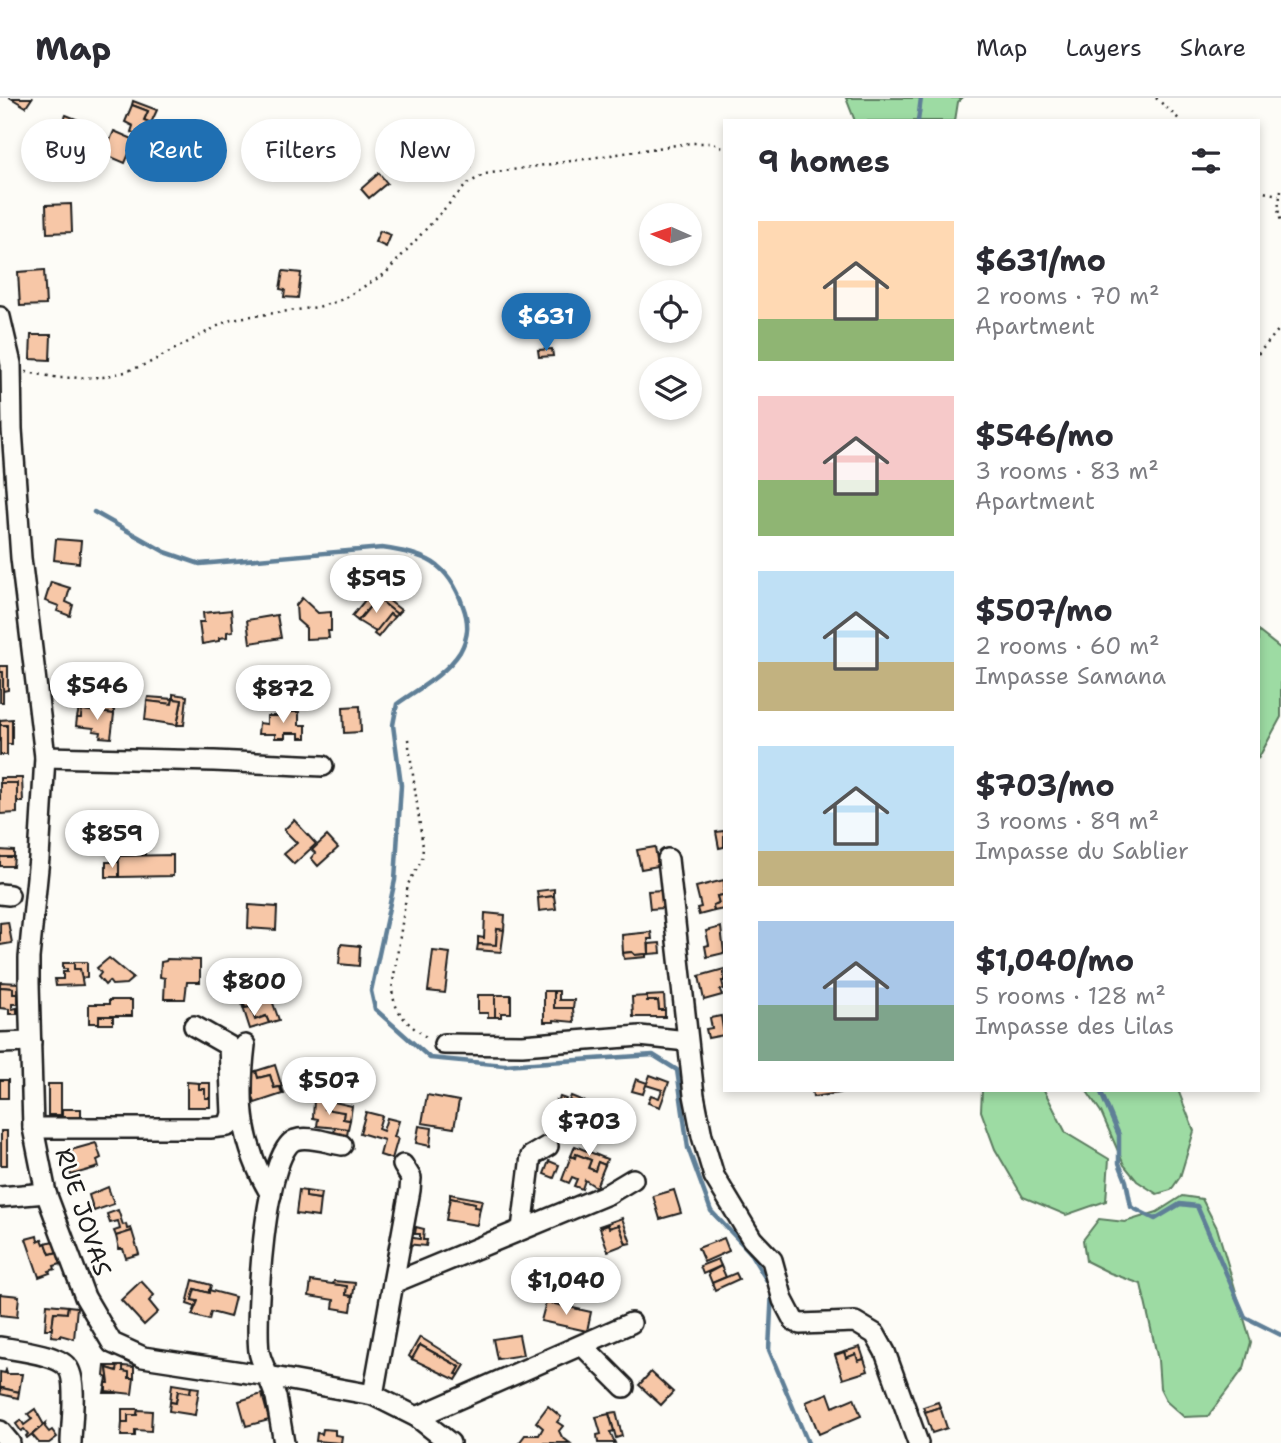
<!DOCTYPE html>
<html lang="en">
<head>
<meta charset="utf-8">
<style>
  :root { --surface:#fff; --page:#f7f7f7; --text:#2b2b33; --muted:#7c7c81; --line:#e1e1e2; --accent:#1f6fb2 }
  body { margin:0; font-family:"Shantell Sans",sans-serif; background:var(--page); color:var(--text); height:100vh; display:flex; flex-direction:column; font-size:26px; white-space:nowrap }
  * { box-sizing:border-box; margin:0 }
  p { font-size:23px; color:var(--muted) }
  .icon { flex:none; width:38px; height:38px; fill:none; stroke:currentColor; stroke-width:2; stroke-linecap:round; stroke-linejoin:round }
  .map { position:relative; flex:1; overflow:hidden }
  .drawer { position:absolute; left:723px; top:21px; width:537px; height:973px; display:flex; flex-direction:column; background:var(--surface); border-radius:0px; box-shadow:0 4px 10px #0003 }
  .drawer>* { flex:none }
  .hud { position:absolute; left:21px; top:21px; width:597px; height:63px; display:flex; gap:14px }
  .needle { width:46px; rotate:273deg }
  .fabs { position:absolute; left:639px; top:105px; display:grid; gap:14px }
  .fabs a { display:grid; place-items:center; width:63px; height:63px; border-radius:50%; background:var(--surface); box-shadow:0 4px 10px #0003; font-size:35px }
  .price { position:absolute; translate:-50% -60px; padding:0 16px; border-radius:24px; background:#fff; color:#222; font-size:23px; line-height:46px; filter:drop-shadow(0 2px 4px #0008) }
  .price::after { content:''; position:absolute; left:50%; top:42px; width:21px; height:16px; margin-left:-10px; background:inherit; clip-path:polygon(0 0,100% 0,50% 100%) }
  .price.on { background:var(--accent); color:#fff }
  ul { padding:0; list-style:none }
  li { display:flex; align-items:center; gap:21px; height:175px; padding:0 35px }
  li span { display:grid; place-items:center; flex:none; width:196px; height:140px; border-radius:0px; color:#555 }
  li>.icon { margin-inline-start:auto }
  span .icon { width:84px; height:84px; fill:#fffc; stroke-width:1 }
  li b { font-size:30px }
  h2 { display:flex; justify-content:space-between; align-items:center; height:84px; padding:0 35px; font-size:30px }
  .chip { padding:0 24px; border-radius:32px; background:var(--surface); box-shadow:0 4px 10px #0003; font-size:24px; line-height:63px }
  .chip.on { background:var(--accent); color:#fff }
  header { display:flex; align-items:center; gap:42px; box-sizing:border-box; height:98px; padding:0 35px; background:var(--surface); border-bottom:2px solid var(--line) }
  header strong { font-size:33px }
  nav { display:flex; gap:38px; margin-inline-start:auto; font-size:24px }
  .map>svg:first-child { display:block }
  .green { fill:#9ddba3; stroke:#5c7c60; stroke-width:2 }
  .lines { fill:none; stroke-linecap:round; stroke-linejoin:round }
  .stream { stroke:#5f7f97; stroke-width:4.5 }
  .building { fill:#f7c7a7; stroke:#1c1c1c; stroke-width:2 }
  .minor-casing { stroke:#1c1c1c; stroke-width:24 }
  .path { stroke:#1c1c1c; stroke-width:2.5; stroke-dasharray:2 5; stroke-linecap:butt }
  .minor { stroke:#fdfcf7; stroke-width:19 }
  .labels { text-anchor:middle; dominant-baseline:central; stroke-width:5; stroke-linejoin:round; paint-order:stroke }
  .street-label { font-size:24px; fill:#1c1c1c; stroke:#fdfcf7 }
</style>
</head>
<body>
<header>
<strong>Map</strong>
<nav><a>Map</a><a>Layers</a><a>Share</a></nav>
</header>
<div class="map">
<svg width="1281" height="1345" viewBox="0 0 1281 1345">
  <rect width="100%" height="100%" fill="#fdfcf7"/>
  <filter id="ink" filterUnits="userSpaceOnUse"><feTurbulence type="fractalNoise" baseFrequency=".0143" numOctaves="2"/><feDisplacementMap in="SourceGraphic" scale="14" xChannelSelector="R" yChannelSelector="G"/><feConvolveMatrix kernelMatrix="1 2 1 2 8 2 1 2 1" color-interpolation-filters="sRGB"/></filter>
  <g filter="url(#ink)">
    <g class="green">
      <path d="M846 0H962L958 4 955 23H855Z"/>
      <path d="M1258 533 1281 551V619L1258 661Z"/>
      <path d="M982 992H1044L1066 1035 1109 1061 1106 1103 1066 1117 1023 1099 995 1051 981 1013Z"/>
      <path d="M1086 992H1178L1194 1033 1180 1079 1171 1092 1157 1096 1137 1083 1124 1067 1101 1014Z"/>
      <path d="M1182 1098 1202 1101 1217 1130 1251 1244 1244 1270 1208 1318 1184 1319 1167 1304 1160 1290 1158 1262 1141 1186 1110 1175 1086 1163 1083 1142 1099 1121 1125 1124 1157 1114Z"/>
    </g>
    <g class="lines">
      <g class="stream">
        <path d="M918 23 921 0"/>
        <path d="M94 414 165 454 200 466 382 450C425 456 448 464 463 508 469 524 469 538 460 554 446 576 418 591 397 606L393 627 401 687 395 782 371 893 375 911 430 960 504 967 653 957 677 972 688 1050 711 1113 749 1153 772 1191 769 1252 808 1345"/>
        <path d="M1100 992 1119 1037V1065L1126 1083 1131 1109 1155 1121 1180 1106 1197 1108 1245 1219 1281 1237"/>
      </g>
    </g>
    <g class="building">
      <path d="M11 0H32L26 9Z"/>
      <path d="M133 3 157 12 151 25 144 22 148 13 132 7Z"/>
      <path d="M132 7 148 13 144 22 151 25 145 40 131 34 133 28 125 24Z"/>
      <path d="M66 17 91 27 83 47 58 36Z"/>
      <path d="M114 33 135 42 125 65 104 56Z"/>
      <path d="M465 36 470 69 444 73 439 47H442L441 40Z"/>
      <path d="M379 75 387 85 369 100 361 91Z"/>
      <path d="M71 106 72 134 47 135 46 107Z"/>
      <path d="M380 133 391 137 386 149 375 144Z"/>
      <path d="M44 172 46 207 20 208 18 174Z"/>
      <path d="M283 173 301 175 298 200 284 199 285 192 280 191Z"/>
      <path d="M31 237H51L50 262 30 261Z"/>
      <path d="M552 251 553 258 539 259 538 252Z"/>
      <path d="M56 441 81 443 79 465 54 462Z"/>
      <path d="M51 484 70 490 66 504 73 507 70 518 57 513 59 508 45 503Z"/>
      <path d="M374 491 401 512 397 516 377 500 358 523 352 518Z"/>
      <path d="M302 500 318 515 331 514V533H328L329 540 306 541V530L297 522 296 507Z"/>
      <path d="M377 500 397 516 394 519 390 516 376 534 358 523Z"/>
      <path d="M231 512 233 533 227 534V539L219 540V543L202 546 199 524H204L203 515Z"/>
      <path d="M390 516 394 519 378 539 374 536Z"/>
      <path d="M277 517 281 540 250 545 247 522Z"/>
      <path d="M0 568H8V592L3 593V574H0Z"/>
      <rect x="0" y="574" width="3" height="30"/>
      <path d="M173 596 187 598 184 627H177L182 602 173 601Z"/>
      <path d="M148 599 173 601 172 606 147 603Z"/>
      <path d="M173 601 182 602 177 627 145 622 147 603 172 606Z"/>
      <path d="M80 605 114 610V616L82 612 81 620H77Z"/>
      <path d="M360 608 361 634 344 635 343 609Z"/>
      <path d="M82 612 114 616 111 640 100 639 101 634 93 633 94 630 76 628 77 620H81Z"/>
      <path d="M279 614H299V627H306V640H299V635H285V640H275V636H258L259 625 267 626V618H279Z"/>
      <path d="M12 621V646H7V627H0V622Z"/>
      <rect x="0" y="627" width="7" height="30"/>
      <path d="M0 680H22L23 704H17V685H0Z"/>
      <path d="M0 685H17V715L0 716Z"/>
      <path d="M294 722 316 746 294 766 284 756 297 745 284 732Z"/>
      <path d="M724 733V749L719 750 716 734Z"/>
      <path d="M327 738 338 750 318 768 311 760 315 755 312 752Z"/>
      <path d="M127 748H132V751H145V757L127 758Z"/>
      <path d="M655 749 658 768 641 771 637 752Z"/>
      <path d="M0 752 14 753V759H0Z"/>
      <path d="M173 757V778L119 779V758Z"/>
      <path d="M0 759H14L13 768H0Z"/>
      <rect x="106" y="764" width="13" height="15"/>
      <path d="M724 782V797L717 798 719 805 713 807 714 813 699 817 697 810 701 809 696 789Z"/>
      <path d="M554 791V798L538 800 537 793Z"/>
      <path d="M662 792 663 810 650 811 648 793Z"/>
      <path d="M723 793H724V811L714 813 713 807 719 805 717 798 724 797Z"/>
      <path d="M554 798 556 811 539 813 538 800Z"/>
      <path d="M249 807 277 809 276 832 248 830Z"/>
      <path d="M485 815 505 817 504 832 497 831 496 847 478 846V839L484 840Z"/>
      <path d="M8 824 12 845 0 847V825Z"/>
      <path d="M721 829 724 855 707 859 705 848 709 847 706 833Z"/>
      <path d="M497 831 504 832 501 854 477 852 478 846 496 847Z"/>
      <path d="M651 834 652 841H648L649 856 635 857 632 854 623 855 622 837Z"/>
      <path d="M660 845 661 855 649 856V846Z"/>
      <path d="M341 846 360 848 359 868 339 866Z"/>
      <path d="M433 853 450 855 445 895 428 893Z"/>
      <path d="M632 854 635 857 646 856V859L624 861 623 855Z"/>
      <path d="M109 860 133 880 126 886 112 887 109 883 105 887 98 879 101 875 97 870Z"/>
      <path d="M167 861 200 862V884H187L185 901H164L165 880 160 879 161 864 166 863Z"/>
      <path d="M74 864H87V879L81 880 80 871H74Z"/>
      <path d="M63 865H74V871H80L83 887 56 888 55 881H63V874H67V871H63Z"/>
      <path d="M724 871V883H722L724 891 720 892 722 897 704 902 699 878Z"/>
      <path d="M0 884 19 885 18 896H13V890L0 889Z"/>
      <path d="M0 889 13 890V896H18V906H12V911L17 910V916H9V911L0 910Z"/>
      <path d="M544 893H554V910H573L574 924 554 922V924H544Z"/>
      <path d="M554 893H559V902H574L573 910H554Z"/>
      <path d="M269 894 279 922 269 925 266 918 255 922 251 909 245 910 243 903Z"/>
      <path d="M478 897H495V919H488V915H478Z"/>
      <path d="M495 897H511V915H501V919H495Z"/>
      <path d="M664 897 665 912H659L658 903H647V898Z"/>
      <path d="M647 898V903H658L659 912H665V919H633L632 899Z"/>
      <path d="M109 902H132V918H99V925H89V906H109Z"/>
      <path d="M241 903H243L245 910 251 909 255 922 266 918 269 925 250 931Z"/>
      <rect x="99" y="918" width="14" height="8"/>
      <path d="M721 918 724 937 708 940 706 931 712 930 710 920Z"/>
      <path d="M275 967 284 996H282L280 989 274 990 270 977 258 980 256 973Z"/>
      <path d="M256 973 258 980 270 977 274 990 280 989 282 996 255 1005 246 976Z"/>
      <path d="M650 977 669 984 660 1009 648 1005 651 997 659 1000 662 992 646 987 643 996 632 993 636 981 647 985Z"/>
      <rect x="0" y="982" width="8" height="18"/>
      <path d="M187 984 199 985V991H205V1000H210V1009H187Z"/>
      <path d="M199 985H210V1000H205V991H199Z"/>
      <rect x="48" y="986" width="13" height="31"/>
      <path d="M812 992H839L840 995 813 999Z"/>
      <path d="M427 997 459 1003 454 1030 422 1025Z"/>
      <path d="M571 998 586 1004 582 1015 576 1012 578 1006 569 1003Z"/>
      <path d="M560 999 566 1001 563 1008 566 1010 569 1003 578 1006 573 1018 579 1020 577 1026 551 1015 556 1002 558 1003Z"/>
      <path d="M314 1002H325L324 1011 344 1014 343 1021 350 1022 348 1031 317 1028 318 1021 313 1020Z"/>
      <path d="M325 1002 352 1008 350 1022 343 1021 344 1014 324 1011Z"/>
      <path d="M62 1011H81V1021L62 1022Z"/>
      <path d="M366 1014 382 1018 378 1031 383 1033 387 1020 399 1023 394 1039 398 1040 392 1061 380 1057 384 1042 360 1035Z"/>
      <path d="M419 1028 432 1030 430 1048 416 1045Z"/>
      <path d="M335 1029 348 1031 347 1038 334 1036Z"/>
      <rect x="1" y="1033" width="6" height="34"/>
      <path d="M96 1045 101 1060 97 1062 99 1069 71 1077 69 1070 76 1069 71 1052Z"/>
      <path d="M575 1048 607 1061 605 1067 598 1064 595 1073 588 1070 591 1062 576 1056 575 1060 571 1058Z"/>
      <path d="M576 1056 591 1062 588 1070 595 1073 598 1064 605 1067 596 1089 585 1082 582 1091 574 1088 577 1081 572 1079 569 1085 562 1082 571 1058 575 1060Z"/>
      <path d="M549 1063 559 1067 554 1080 544 1076Z"/>
      <path d="M108 1089 114 1106 94 1113 89 1097Z"/>
      <path d="M299 1092 306 1093V1099L320 1101 318 1119 296 1116Z"/>
      <path d="M674 1092 681 1115 660 1121 653 1098Z"/>
      <path d="M306 1093 321 1095 320 1101 306 1099Z"/>
      <path d="M450 1096 482 1102 480 1110 474 1109 475 1105 450 1100Z"/>
      <path d="M450 1100 475 1105 474 1109 480 1110 477 1127 446 1122Z"/>
      <path d="M118 1112 123 1127 126 1126 127 1131 131 1130 132 1133 116 1138 114 1133 120 1131 118 1123 110 1125 107 1116Z"/>
      <path d="M622 1120 631 1145 626 1146 619 1127 609 1130 608 1127 600 1130 599 1128Z"/>
      <path d="M608 1127 609 1130 619 1127 626 1146 608 1153 600 1130Z"/>
      <path d="M416 1129 424 1131 423 1142H427L426 1148 406 1146 407 1139 420 1141V1136H415Z"/>
      <path d="M132 1133 139 1156 126 1160 123 1151H119L116 1138Z"/>
      <path d="M37 1138 38 1143 42 1141 44 1146 46 1145 50 1156 57 1154 61 1166 54 1168 55 1171 49 1173 50 1175 39 1179 26 1141Z"/>
      <path d="M724 1140 729 1153 704 1164 698 1150Z"/>
      <path d="M53 1143 57 1154 50 1156 46 1145Z"/>
      <path d="M718 1161 721 1168 703 1176 700 1168Z"/>
      <path d="M721 1168 726 1179 712 1185 708 1175Z"/>
      <path d="M736 1175 739 1181 715 1192 712 1185Z"/>
      <path d="M193 1182 211 1187 209 1195 195 1191 192 1202 198 1203 196 1209 187 1206Z"/>
      <path d="M141 1183 154 1197 149 1203 158 1214 144 1227 121 1202Z"/>
      <path d="M311 1183 347 1188 346 1197 353 1198 351 1213 333 1210 334 1202 309 1198Z"/>
      <path d="M334 1183 355 1185 353 1198 346 1197 347 1188 333 1186Z"/>
      <path d="M195 1191 209 1195V1192L235 1199 230 1219 211 1214 209 1222 192 1217 198 1203 192 1202Z"/>
      <path d="M0 1196 19 1198 17 1219 0 1217Z"/>
      <path d="M566 1198 574 1200 572 1210 546 1204 547 1200 564 1204Z"/>
      <path d="M546 1204 591 1214 587 1233 541 1223Z"/>
      <path d="M47 1206 68 1208 67 1215 54 1214 52 1231H45Z"/>
      <path d="M68 1208 77 1209 74 1241 60 1237V1239L51 1238 54 1214 67 1215Z"/>
      <path d="M519 1237 523 1257 497 1261 493 1241Z"/>
      <path d="M420 1239 465 1267 459 1277 456 1276 460 1269 420 1247 412 1261 409 1258Z"/>
      <path d="M420 1247 460 1269 456 1276 459 1277 456 1282 412 1261Z"/>
      <path d="M860 1249 864 1261 858 1263 856 1256 846 1260 844 1254Z"/>
      <path d="M844 1254 846 1260 856 1256 858 1263 864 1261 868 1273 843 1281 835 1257Z"/>
      <path d="M105 1268H118L117 1273 107 1270 109 1285H106V1293H117V1295H104L107 1280 104 1278Z"/>
      <path d="M118 1268H123V1273L129 1274V1280H134L132 1296 106 1293V1285H109L107 1270 117 1273Z"/>
      <path d="M123 1268 134 1269V1280H129V1274L123 1273Z"/>
      <path d="M6 1272 7 1276H22L19 1294 2 1290 0 1296V1274L5 1275Z"/>
      <path d="M651 1274 673 1294 661 1307 639 1287Z"/>
      <path d="M172 1286 191 1289 190 1295 178 1293 176 1305 170 1304Z"/>
      <path d="M191 1289 199 1290 195 1317 169 1313 170 1304 176 1305 178 1293 190 1295Z"/>
      <path d="M2 1290 19 1294 18 1300 0 1296Z"/>
      <path d="M828 1295 833 1309 854 1300 861 1318 819 1336 806 1304Z"/>
      <path d="M262 1296 269 1322 246 1328 239 1303Z"/>
      <path d="M938 1304 940 1309 925 1314 923 1309Z"/>
      <path d="M548 1308 561 1319 557 1324 563 1328 559 1333 562 1339 570 1345H519L525 1337H539L543 1330 536 1324Z"/>
      <path d="M940 1309 947 1330 932 1335 925 1314Z"/>
      <path d="M35 1311 44 1327 27 1340 26 1338 28 1336 24 1331 21 1333 16 1326 21 1322 24 1327 32 1321 28 1316Z"/>
      <path d="M122 1311H138L137 1317H128V1324H122Z"/>
      <path d="M138 1312 152 1313 151 1333 135 1332V1338H121L122 1324H128V1317H137Z"/>
      <path d="M616 1314 622 1338 616 1340 609 1315Z"/>
      <path d="M609 1316 614 1333 610 1334 615 1345H598L597 1337 601 1336 596 1319Z"/>
      <path d="M46 1325 45 1329 49 1334 52 1332 57 1339 49 1345H39L32 1337Z"/>
      <path d="M323 1331 335 1332V1337L342 1338 341 1345 316 1343 317 1335 322 1336Z"/>
    </g>
    <g class="lines">
      <defs>
        <g id="minor">
          <path d="M0 219 11 266 12 331 21 460 45 659 39 760 29 860V885L33 1030 46 1095 85 1199 112 1245 143 1259 268 1278 276 1299 284 1345"/>
          <path d="M45 659 214 663 323 668"/>
          <path d="M668 761 694 997 702 1038 714 1078 752 1141 772 1162 783 1202 794 1223 800 1226 855 1224 875 1236 885 1254 918 1345"/>
          <path d="M0 796 9 797"/>
          <path d="M0 945 31 944"/>
          <path d="M444 946 522 947 640 938 687 943"/>
          <path d="M245 947C238 1005 241 1046 271 1097"/>
          <path d="M33 1030H210L228 1028 232 1016 229 948 194 928"/>
          <path d="M342 1047C329 1045 308 1037 295 1042 264 1053 255 1221 259 1253 260 1261 265 1270 268 1278L373 1297 417 1319 450 1345"/>
          <path d="M0 1099 46 1095"/>
          <path d="M522 1131 531 1058 548 1048"/>
          <path d="M393 1185 410 1092 411 1080 403 1067"/>
          <path d="M583 1248 624 1289"/>
          <path d="M0 1249C17 1252 57 1256 67 1269 78 1281 71 1328 71 1345"/>
          <path d="M373 1297 393 1185 608 1096 633 1081"/>
          <path d="M417 1319 631 1225"/>
          <path d="M0 1333 10 1345"/>
        </g>
      </defs>
      <use href="#minor" class="minor-casing"/>
      <g class="path">
        <path d="M1156 0 1181 23"/>
        <path d="M1281 92 1278 111 1281 124"/>
        <path d="M1258 93 1279 97"/>
        <path d="M1258 256 1281 229"/>
        <path d="M26 274 60 280 103 279 125 274 149 265 231 221 318 209 341 202 385 176 467 86 485 76 690 45H713L724 51"/>
        <path d="M408 641 423 749 422 762 408 786 392 891C394 916 409 927 429 941"/>
      </g>
      <use href="#minor" class="minor"/>
    </g>
  </g>
  <g class="labels">
    <g class="street-label">
      <text transform="translate(83 1114) rotate(72)">RUE JOVAS</text>
    </g>
  </g>
</svg>
<div class="fabs">
<a><svg class="needle" viewBox="-14 -14 28 28"><path d="M0-13l5 13h-10z" fill="#e53935"/><path d="M0 13l5-13h-10z" fill="#7c7c81"/></svg></a>
<a><svg class="icon" aria-label="locate" viewBox="0 0 24 24"><circle cx="12" cy="12" r="6"/><path d="M12 2v4M12 18v4M2 12h4M18 12h4"/></svg></a>
<a><svg class="icon" aria-label="layers" viewBox="0 0 24 24"><path d="M12 4l9 5-9 5-9-5zM3 14l9 5 9-5"/></svg></a>
</div>
<b class="price on" style="left:546px;top:255px">$631</b>
<b class="price" style="left:376px;top:517px">$595</b>
<b class="price" style="left:97px;top:624px">$546</b>
<b class="price" style="left:283px;top:627px">$872</b>
<b class="price" style="left:112px;top:772px">$859</b>
<b class="price" style="left:254px;top:920px">$800</b>
<b class="price" style="left:329px;top:1019px">$507</b>
<b class="price" style="left:589px;top:1060px">$703</b>
<b class="price" style="left:566px;top:1219px">$1,040</b>
<div class="hud">
<a class="chip">Buy</a>
<a class="chip on">Rent</a>
<a class="chip">Filters</a>
<a class="chip">New</a>
</div>
<section class="drawer">
<h2>9 homes<svg class="icon" aria-label="filters" viewBox="0 0 24 24"><path d="M4 7h16M4 17h16"/><circle cx="9" cy="7" r="2"/><circle cx="15" cy="17" r="2"/></svg></h2>
<ul>
<li><span style="background:linear-gradient(#ffd9b3 70%,#8fb573 0)"><svg class="icon" aria-label="home" viewBox="0 0 24 24"><path d="M3 11l9-7 9 7M6 9v11h12V9"/></svg></span><div><b>$631/mo</b><p>2 rooms · 70 m²</p><p>Apartment</p></div></li>
<li><span style="background:linear-gradient(#f6c9c9 60%,#8fb573 0)"><svg class="icon" aria-label="home" viewBox="0 0 24 24"><path d="M3 11l9-7 9 7M6 9v11h12V9"/></svg></span><div><b>$546/mo</b><p>3 rooms · 83 m²</p><p>Apartment</p></div></li>
<li><span style="background:linear-gradient(#bfe0f5 65%,#c2b280 0)"><svg class="icon" aria-label="home" viewBox="0 0 24 24"><path d="M3 11l9-7 9 7M6 9v11h12V9"/></svg></span><div><b>$507/mo</b><p>2 rooms · 60 m²</p><p>Impasse Samana</p></div></li>
<li><span style="background:linear-gradient(#bfe0f5 75%,#c2b280 0)"><svg class="icon" aria-label="home" viewBox="0 0 24 24"><path d="M3 11l9-7 9 7M6 9v11h12V9"/></svg></span><div><b>$703/mo</b><p>3 rooms · 89 m²</p><p>Impasse du Sablier</p></div></li>
<li><span style="background:linear-gradient(#a9c7e8 60%,#7fa58c 0)"><svg class="icon" aria-label="home" viewBox="0 0 24 24"><path d="M3 11l9-7 9 7M6 9v11h12V9"/></svg></span><div><b>$1,040/mo</b><p>5 rooms · 128 m²</p><p>Impasse des Lilas</p></div></li>
</ul>
</section>
</div>
</body>
</html>
